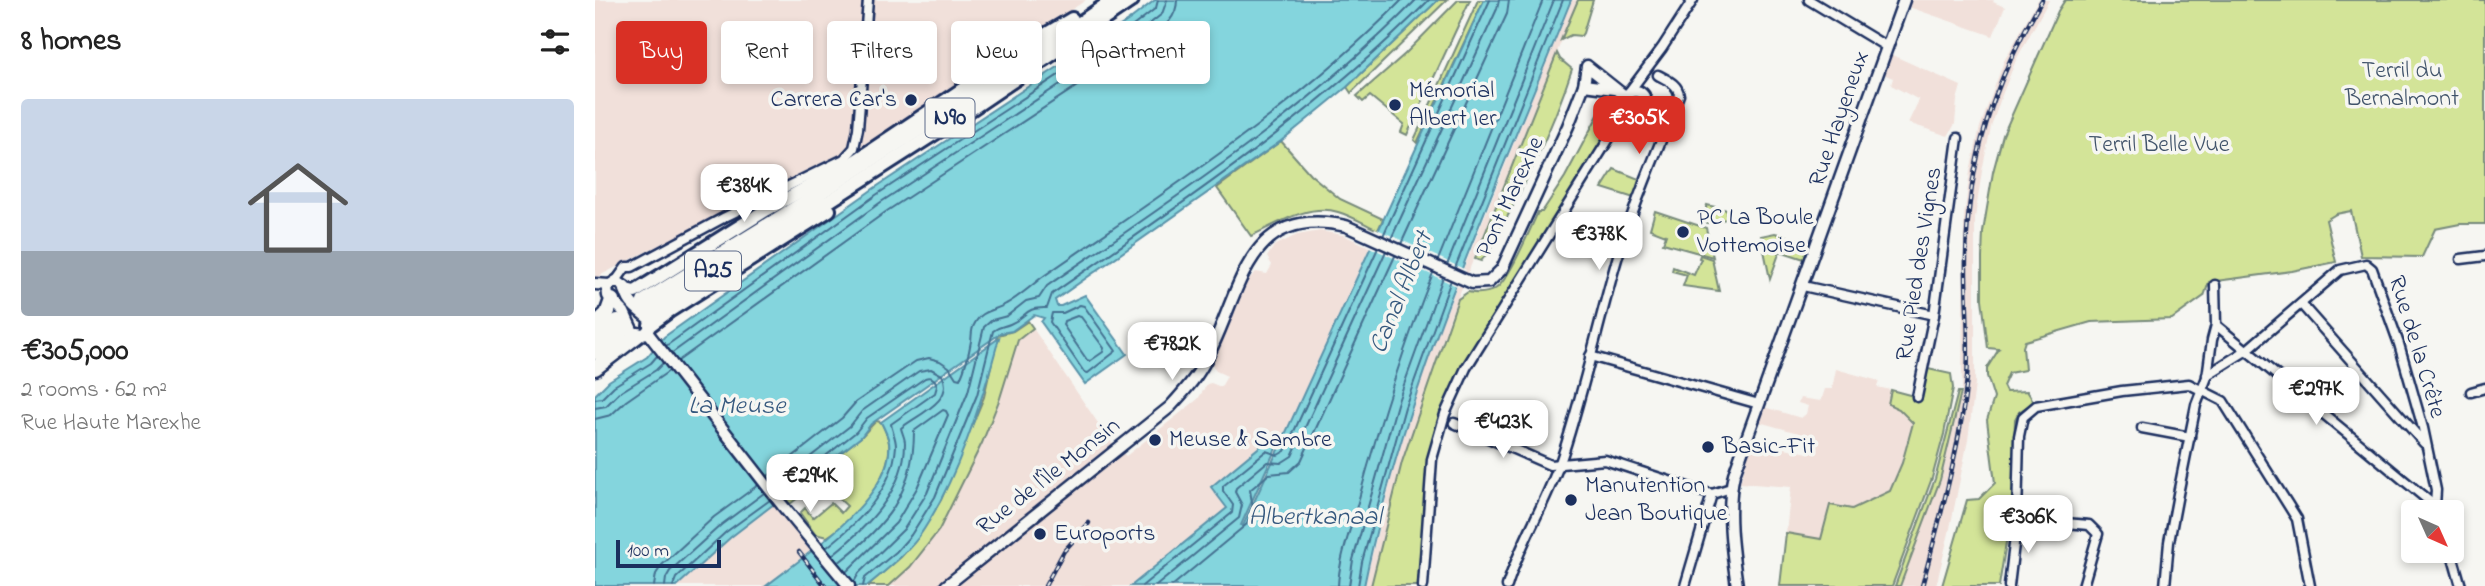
<!DOCTYPE html>
<html lang="en">
<head>
<meta charset="utf-8">
<style>
  :root { --surface:#fff; --page:#f6f6f6; --text:#222; --muted:#767676; --accent:#d93025 }
  body { margin:0; font-family:"Indie Flower",sans-serif; background:var(--page); color:var(--text); height:100vh; display:flex; flex-direction:column; font-size:26px; white-space:nowrap }
  * { box-sizing:border-box; margin:0 }
  p { font-size:23px; color:var(--muted) }
  .icon { flex:none; width:38px; height:38px; fill:none; stroke:currentColor; stroke-width:2; stroke-linecap:round; stroke-linejoin:round }
  .map { position:relative; flex:1; overflow:hidden }
  .panel { display:flex; flex-direction:column; background:var(--surface); width:595px }
  .panel>* { flex:none }
  .banner { position:absolute; left:21px; top:21px; width:665px; height:63px; display:flex; gap:14px }
  .needle { width:46px; rotate:135deg }
  .controls { position:absolute; left:1806px; top:500px; display:grid; gap:14px }
  .controls a { display:grid; place-items:center; width:63px; height:63px; border-radius:7px; background:var(--surface); box-shadow:0 4px 10px #0003; font-size:35px }
  .scale { position:absolute; left:21px; bottom:18px; width:105px; box-sizing:border-box; padding-left:7px; border:4px solid #1b2f5e; border-top:0; font-size:19px; line-height:24px; white-space:nowrap; color:#1b2f5e; -webkit-text-stroke:5px #f6f6f2; paint-order:stroke }
  .price { position:absolute; translate:-50% -60px; padding:0 16px; border-radius:14px; background:#fff; color:#222; font-size:23px; line-height:46px; filter:drop-shadow(0 2px 4px #0008) }
  .price::after { content:''; position:absolute; left:50%; top:42px; width:21px; height:16px; margin-left:-10px; background:inherit; clip-path:polygon(0 0,100% 0,50% 100%) }
  .price.active { background:var(--accent); color:#fff }
  ul { padding:0; list-style:none }
  li { display:grid; align-content:center; gap:14px; height:371px; padding:0 21px }
  li span { display:grid; place-items:center; height:217px; border-radius:7px; color:#555 }
  li>.icon { margin-inline-start:auto }
  span .icon { width:126px; height:126px; fill:#fffc; stroke-width:1 }
  li b { font-size:30px }
  h2 { display:flex; justify-content:space-between; align-items:center; height:84px; padding:0 21px; font-size:30px }
  .chip { padding:0 24px; border-radius:7px; background:var(--surface); box-shadow:0 4px 10px #0003; font-size:24px; line-height:63px }
  .chip.active { background:var(--accent); color:#fff }
  main { display:flex; flex:1; min-height:0 }
  .map>svg:first-child { display:block }
  .built { fill:#f1e0da }
  .green { fill:#d3e498; stroke:#778a7b; stroke-width:2 }
  .water { fill:#84d5dd; stroke:#5a93aa; stroke-width:2 }
  .pier { fill:#f6f6f2 }
  .lines { fill:none; stroke-linecap:round; stroke-linejoin:round }
  .shore { stroke:#457191; stroke-width:2 }
  .minor-casing { stroke:#1b2f5e; stroke-width:13 }
  .tertiary-casing { stroke:#1b2f5e; stroke-width:15 }
  .secondary-casing { stroke:#1b2f5e; stroke-width:16 }
  .primary-casing { stroke:#1b2f5e; stroke-width:18 }
  .motorway-casing { stroke:#1b2f5e; stroke-width:19 }
  .minor { stroke:#f6f6f2; stroke-width:8 }
  .tertiary { stroke:#f6f6f2; stroke-width:10 }
  .secondary { stroke:#f6f6f2; stroke-width:10 }
  .primary { stroke:#f6f6f2; stroke-width:12 }
  .motorway { stroke:#f6f6f2; stroke-width:14 }
  .rail-casing { stroke:#1b2f5e; stroke-width:4.5 }
  .rail { stroke:#f6f6f2; stroke-width:2; stroke-dasharray:5; stroke-linecap:butt }
  .poi-dot { fill:#1b2f5e; stroke:#f6f6f2; stroke-width:2.5 }
  .labels { text-anchor:middle; dominant-baseline:central; stroke-width:7; stroke-linejoin:round; paint-order:stroke }
  .shield { fill:#f6f6f2; stroke:#5d6b8a; stroke-width:2 }
  .shield-label { font-size:23px; font-weight:bold; fill:#1b2f5e }
  .park-label { font-size:24px; fill:#40536a; stroke:#f6f6f2 }
  .poi-label { font-size:24px; fill:#1b2f5e; stroke:#f6f6f2; text-anchor:start }
  .street-label { font-size:24px; fill:#1b2f5e; stroke:#f6f6f2 }
  .water-label { font-size:26px; font-style:italic; fill:#35587e; stroke:#f6f6f2 }
</style>
</head>
<body>
<main>
<section class="panel">
<h2>8 homes<svg class="icon" aria-label="filters" viewBox="0 0 24 24"><path d="M4 7h16M4 17h16"/><circle cx="9" cy="7" r="2"/><circle cx="15" cy="17" r="2"/></svg></h2>
<ul>
<li><span style="background:linear-gradient(#c9d6e8 70%,#9aa5b1 0)"><svg class="icon" aria-label="home" viewBox="0 0 24 24"><path d="M3 11l9-7 9 7M6 9v11h12V9"/></svg></span><div><b>€305,000</b><p>2 rooms · 62 m²</p><p>Rue Haute Marexhe</p></div></li>
</ul>
</section>
<div class="map">
<svg width="1890" height="586" viewBox="0 0 1890 586">
  <rect width="100%" height="100%" fill="#f6f6f2"/>
  <filter id="ink" filterUnits="userSpaceOnUse"><feTurbulence type="fractalNoise" baseFrequency=".0143" numOctaves="2"/><feDisplacementMap in="SourceGraphic" scale="14" xChannelSelector="R" yChannelSelector="G"/><feConvolveMatrix kernelMatrix="1 2 1 2 8 2 1 2 1" color-interpolation-filters="sRGB"/></filter>
  <g filter="url(#ink)">
    <g class="built">
      <path d="M0 0H491L283 140 241 156 163 194 0 278Z"/>
      <path d="M976 0H983L856 315 807 462 776 586H769L801 460 835 353Z"/>
      <path d="M1313 0H1399L1398 2 1410 7 1398 36 1311 6Z"/>
      <path d="M1443 0H1454L1421 60 1407 95 1396 127 1387 171 1380 218V384L1373 440 1354 533 1341 586H1305L1345 480 1367 389 1369 216 1375 172 1385 127 1409 61Z"/>
      <path d="M1295 54 1366 86 1362 100 1360 124 1353 136 1313 123 1324 100 1296 85 1298 78 1288 74Z"/>
      <path d="M725 231 748 235 775 247 648 526 617 487 632 508 536 586H272L404 339 403 335 417 331 433 321 516 442 531 456 603 399 612 384 616 383 626 387 632 376 621 371 616 363 653 280 661 272 672 274 677 265 672 257 679 246 702 235Z"/>
      <path d="M1241 369 1284 381 1282 387 1296 390 1293 404 1304 409 1318 423 1307 463 1295 491 1257 509 1226 539 1191 533 1196 487 1145 483 1156 444 1160 446 1162 442 1213 453 1217 437 1164 422 1169 407 1206 418 1211 414 1213 406 1203 403 1205 398 1226 401 1230 389H1237Z"/>
      <path d="M183 501 247 586H82L136 537Z"/>
    </g>
    <g class="green">
      <path d="M843 0H852L756 93 752 87Z"/>
      <path d="M863 0H875L812 135 806 132 809 124 775 96 768 102 762 96 810 54Z"/>
      <path d="M883 0H889L822 143 819 140Z"/>
      <path d="M983 0H998L988 33 986 36 976 35 966 40Z"/>
      <path d="M1470 0H1890V224H1865L1840 229 1827 257 1766 256 1756 211 1741 214 1731 220 1741 262 1697 271 1614 282 1609 296 1577 319 1496 322 1430 341 1428 347 1430 370 1414 373 1408 386 1411 392 1432 391 1439 402 1424 412 1420 419 1416 532 1411 542 1404 586H1347L1372 500 1384 499 1400 483 1392 420 1399 398 1392 376V368L1404 349 1393 348 1387 299V258L1388 232 1398 172 1408 135 1463 11Z"/>
      <path d="M962 53 965 59 977 69C956 134 926 192 894 251L886 261 880 259Z"/>
      <path d="M1019 97 1025 111 1007 156 875 368 853 417 841 464 832 586H776L807 462 863 299 873 292C882 294 891 294 900 289 914 281 935 229 943 212H947L970 177 1009 104Z"/>
      <path d="M686 141 715 174 745 199 788 219 783 230C770 224 757 216 743 212 713 203 682 224 656 236L622 188Z"/>
      <path d="M1019 169 1044 179 1039 198 1007 188Z"/>
      <path d="M1112 205 1132 210 1131 214 1136 216V218L1112 223 1107 221Z"/>
      <path d="M1060 211 1111 228 1118 257 1068 243 1071 235 1055 229Z"/>
      <path d="M1180 233 1215 243 1209 259 1185 251 1175 279 1166 236Z"/>
      <path d="M1105 255 1117 259 1124 291 1088 286 1092 275 1077 271 1078 267 1099 275 1106 259 1104 258Z"/>
      <path d="M433 321 438 328 423 340 405 398 387 443 344 530 315 567 294 586H272L306 557 322 539 346 500 389 397 403 335 418 331Z"/>
      <path d="M1333 369 1356 374 1358 388 1349 434 1337 478 1297 586H1185L1191 533 1226 539 1235 505 1257 509 1295 491 1307 463 1318 423 1304 409 1293 404 1296 390 1326 398Z"/>
      <path d="M1363 392H1366L1345 480 1305 586H1300L1340 479Z"/>
      <path d="M281 421 286 422C289 428 293 436 294 443 297 477 259 521 232 537L220 534 205 513 210 508 218 518 236 503 246 513 252 506 238 493 250 483 239 471 195 504 189 497 266 437Z"/>
    </g>
    <g class="water">
      <path d="M560 0H843L752 87 686 141 460 300 462 306H466L490 295 532 354 490 384 446 322 449 318 439 315 417 331 406 333 276 424 266 437 136 537 82 586H0V395L14 381 52 357 69 337 278 189 534 20Z"/>
      <path d="M889 0H976C899 192 810 383 769 586H536L632 508 616 487 674 439 681 448 646 525 648 526Z"/>
      <path d="M404 338C387 402 361 484 323 538 309 556 290 571 272 586H171C208 557 301 496 294 442 293 436 289 428 286 422Z"/>
    </g>
    <g class="pier">
      <path d="M780 228 871 270 864 287 772 246Z"/>
      <path d="M64 338 191 500 181 508 55 348Z"/>
    </g>
    <g class="lines">
      <g class="shore">
        <path d="M788 236 895 0"/>
        <path d="M796 239 902 9 904 0"/>
        <path d="M806 244 912 14 914 0"/>
        <path d="M843 260 948 0"/>
        <path d="M852 265 959 0"/>
        <path d="M860 268 968 0"/>
        <path d="M485 305 489 306 521 351 493 373 489 372 455 322 457 313H468Z"/>
        <path d="M482 316 486 317 509 348 508 352 495 361 492 360 468 325 469 321Z"/>
        <path d="M71 346 281 195 538 26 561 8 563 0"/>
        <path d="M77 353 286 202 543 33 567 14 572 0"/>
        <path d="M83 361 292 211 549 42C564 30 582 21 582 0"/>
        <path d="M0 399 7 398 19 386 56 363 62 356"/>
        <path d="M0 408 11 406 24 393 61 370 68 363"/>
        <path d="M0 419 16 415 31 401 74 371"/>
        <path d="M173 476 247 418 261 402 321 361 334 358 345 361 354 367 361 378 365 379C370 368 374 353 376 341 377 335 376 330 379 325 386 310 399 311 411 304 424 297 435 287 446 278 571 191 700 109 807 0"/>
        <path d="M179 485 255 426 267 411 324 371 336 369 347 375C361 400 322 415 306 428 307 433 310 438 310 443 310 491 271 528 237 555"/>
        <path d="M185 492 261 432 272 418 330 378C336 376 341 379 342 386L340 393 296 424C297 431 301 438 301 446 298 490 264 522 231 548"/>
        <path d="M243 563C291 526 319 493 319 431L348 410 351 411 353 415 322 488 301 523 251 572"/>
        <path d="M259 582 264 573 309 529 332 493 373 392 389 327 397 320 412 316 431 301 444 298 452 286C580 198 711 112 821 0"/>
        <path d="M59 586 61 574 67 565 119 517 163 485"/>
        <path d="M70 586 71 578 75 571 126 525 169 493"/>
        <path d="M78 586 81 578 131 532 175 500"/>
        <path d="M268 586 270 578 301 552 316 535 340 497 382 395 398 331C404 326 408 327 415 324 433 317 428 307 452 308L457 294C589 202 720 115 834 0"/>
        <path d="M547 586 637 513 638 505 628 491V486L671 451 683 455 690 451 783 248"/>
        <path d="M561 586 644 518 647 505 640 492 641 488 672 462 686 463 697 456 791 251"/>
        <path d="M577 586 652 524 658 509 655 490 674 474 694 472 706 461 800 256"/>
        <path d="M743 586C744 558 756 529 763 502 784 424 808 348 838 273"/>
        <path d="M754 586 758 560 802 404 848 277"/>
        <path d="M763 586 767 562 810 407 856 280"/>
      </g>
      <defs>
        <g id="minor">
          <path d="M1214 0 1292 47"/>
          <path d="M1034 92 1067 48 1098 0"/>
          <path d="M1866 259 1890 256"/>
          <path d="M21 281 31 267H37L130 217 249 159 259 148 263 129 273 0"/>
          <path d="M1208 286 1339 315"/>
          <path d="M1706 304 1829 443"/>
          <path d="M1621 325 1840 506"/>
          <path d="M995 356 1164 404"/>
          <path d="M1612 375 1652 350 1745 270 1771 264 1777 269 1804 344 1828 428 1841 490 1840 506 1843 513"/>
          <path d="M1876 392 1890 388"/>
          <path d="M1322 397 1339 315 1363 138"/>
          <path d="M859 423 955 465 1010 460 1108 492 1117 494 1136 488"/>
          <path d="M1547 428 1595 437"/>
          <path d="M1422 519 1494 525 1503 534 1488 586"/>
          <path d="M1856 551 1866 586"/>
          <path d="M828 586 837 459 850 414 871 368 1025 121 1031 105"/>
          <path d="M912 586C926 540 953 500 968 454 989 390 1003 324 1022 259 1039 203 1063 150 1084 95 1083 84 1072 80 1063 75"/>
          <path d="M1090 586 1117 494"/>
          <path d="M1414 586 1422 519 1424 436 1428 417 1441 406 1527 391 1594 384 1628 401 1702 519 1715 586"/>
          <path d="M1570 586 1574 542 1583 494 1601 405 1612 377 1617 340 1621 325 1620 285"/>
        </g>
        <g id="tertiary">
          <path d="M989 85 1019 89"/>
          <path d="M21 281 30 287C32 304 43 309 54 319 57 327 53 333 45 335L38 332 29 312 13 296 12 287Z"/>
          <path d="M0 284 14 285"/>
          <path d="M52 332 187 505 254 586"/>
          <path d="M351 586 575 407C587 394 599 381 608 365 646 300 647 202 751 226L877 283 894 282 907 269 973 126 989 85 992 66 1031 97"/>
          <path d="M1142 586C1137 551 1131 509 1139 474L1309 0"/>
        </g>
        <circle id="secondary" cx="1040" cy="101" r="10"/>
        <g id="primary">
          <path d="M224 194 404 79 518 0"/>
          <path d="M180 231 228 205 342 132 537 0"/>
          <path d="M31 290 40 292 171 210 259 162 440 41 477 19"/>
          <path d="M55 325 74 311 234 210"/>
        </g>
        <g id="motorway">
          <path d="M49 302 224 194"/>
          <path d="M55 311 178 232"/>
          <path d="M0 325 12 314 17 300"/>
          <path d="M0 339 23 321"/>
          <path d="M0 352 29 329"/>
          <path d="M0 368 43 335"/>
        </g>
      </defs>
      <use href="#minor" class="minor-casing"/>
      <use href="#tertiary" class="tertiary-casing"/>
      <use href="#secondary" class="secondary-casing"/>
      <use href="#primary" class="primary-casing"/>
      <use href="#motorway" class="motorway-casing"/>
      <use href="#minor" class="minor"/>
      <use href="#tertiary" class="tertiary"/>
      <use href="#secondary" class="secondary"/>
      <use href="#primary" class="primary"/>
      <use href="#motorway" class="motorway"/>
      <defs>
        <g id="rail">
          <path d="M204 552 230 586"/>
          <path d="M450 586 469 551 494 523"/>
          <path d="M1327 586C1345 517 1365 449 1372 378 1375 338 1370 297 1371 256 1373 161 1398 82 1447 0"/>
        </g>
      </defs>
      <use href="#rail" class="rail-casing"/>
      <use href="#rail" class="rail"/>
    </g>
  </g>
  <g class="poi-dot">
    <circle cx="316" cy="100" r="7"/>
    <circle cx="800" cy="105" r="7"/>
    <circle cx="1088" cy="232" r="7"/>
    <circle cx="560" cy="440" r="7"/>
    <circle cx="1113" cy="447" r="7"/>
    <circle cx="976" cy="500" r="7"/>
    <circle cx="445" cy="534" r="7"/>
  </g>
  <g class="labels">
    <g class="shield">
      <rect x="330.5" y="98.5" width="49" height="39" rx="5"/>
      <rect x="90" y="251.5" width="56" height="39" rx="5"/>
    </g>
    <g class="shield-label">
      <text x="355" y="118">N90</text>
      <text x="118" y="271">A25</text>
    </g>
    <g class="park-label">
      <text x="1807" y="71">Terril du<tspan x="1807" dy="28">Bernalmont</tspan></text>
      <text x="1564" y="145">Terril Belle Vue</text>
    </g>
    <g class="poi-label">
      <text x="814" y="91">Mémorial<tspan x="814" dy="28">Albert Ier</tspan></text>
      <text x="302" y="100" text-anchor="end">Carrera Car's</text>
      <text x="1102" y="218">PC La Boule<tspan x="1102" dy="28">Vottemoise</tspan></text>
      <text x="574" y="440">Meuse &amp; Sambre</text>
      <text x="1127" y="447">Basic-Fit</text>
      <text x="990" y="486">Manutention<tspan x="990" dy="28">Jean Boutique</tspan></text>
      <text x="459" y="534">Euroports</text>
    </g>
    <g class="street-label">
      <text transform="translate(1245 119) rotate(-71)">Rue Hayeneux</text>
      <text transform="translate(916 197) rotate(-65)">Pont Marexhe</text>
      <text transform="translate(1325 264) rotate(-81)">Rue Pied des Vignes</text>
      <text transform="translate(1821 347) rotate(73)">Rue de la Crête</text>
      <text transform="translate(454 477) rotate(-38)">Rue de l'Île Monsin</text>
    </g>
    <g class="water-label">
      <text transform="translate(807 293) rotate(-68)">Canal Albert</text>
      <text x="142" y="407">La Meuse</text>
      <text x="720" y="518">Albertkanaal</text>
    </g>
  </g>
</svg>
<div class="controls">
<a><svg class="needle" viewBox="-14 -14 28 28"><path d="M0-13l5 13h-10z" fill="#e53935"/><path d="M0 13l5-13h-10z" fill="#767676"/></svg></a>
</div>
<div class="scale">100 m</div>
<b class="price active" style="left:1044px;top:156px">€305K</b>
<b class="price" style="left:149px;top:224px">€384K</b>
<b class="price" style="left:1004px;top:272px">€378K</b>
<b class="price" style="left:577px;top:382px">€782K</b>
<b class="price" style="left:1721px;top:427px">€297K</b>
<b class="price" style="left:908px;top:460px">€423K</b>
<b class="price" style="left:215px;top:514px">€294K</b>
<b class="price" style="left:1433px;top:555px">€306K</b>
<div class="banner">
<a class="chip active">Buy</a>
<a class="chip">Rent</a>
<a class="chip">Filters</a>
<a class="chip">New</a>
<a class="chip">Apartment</a>
</div>
</div>
</main>
</body>
</html>
